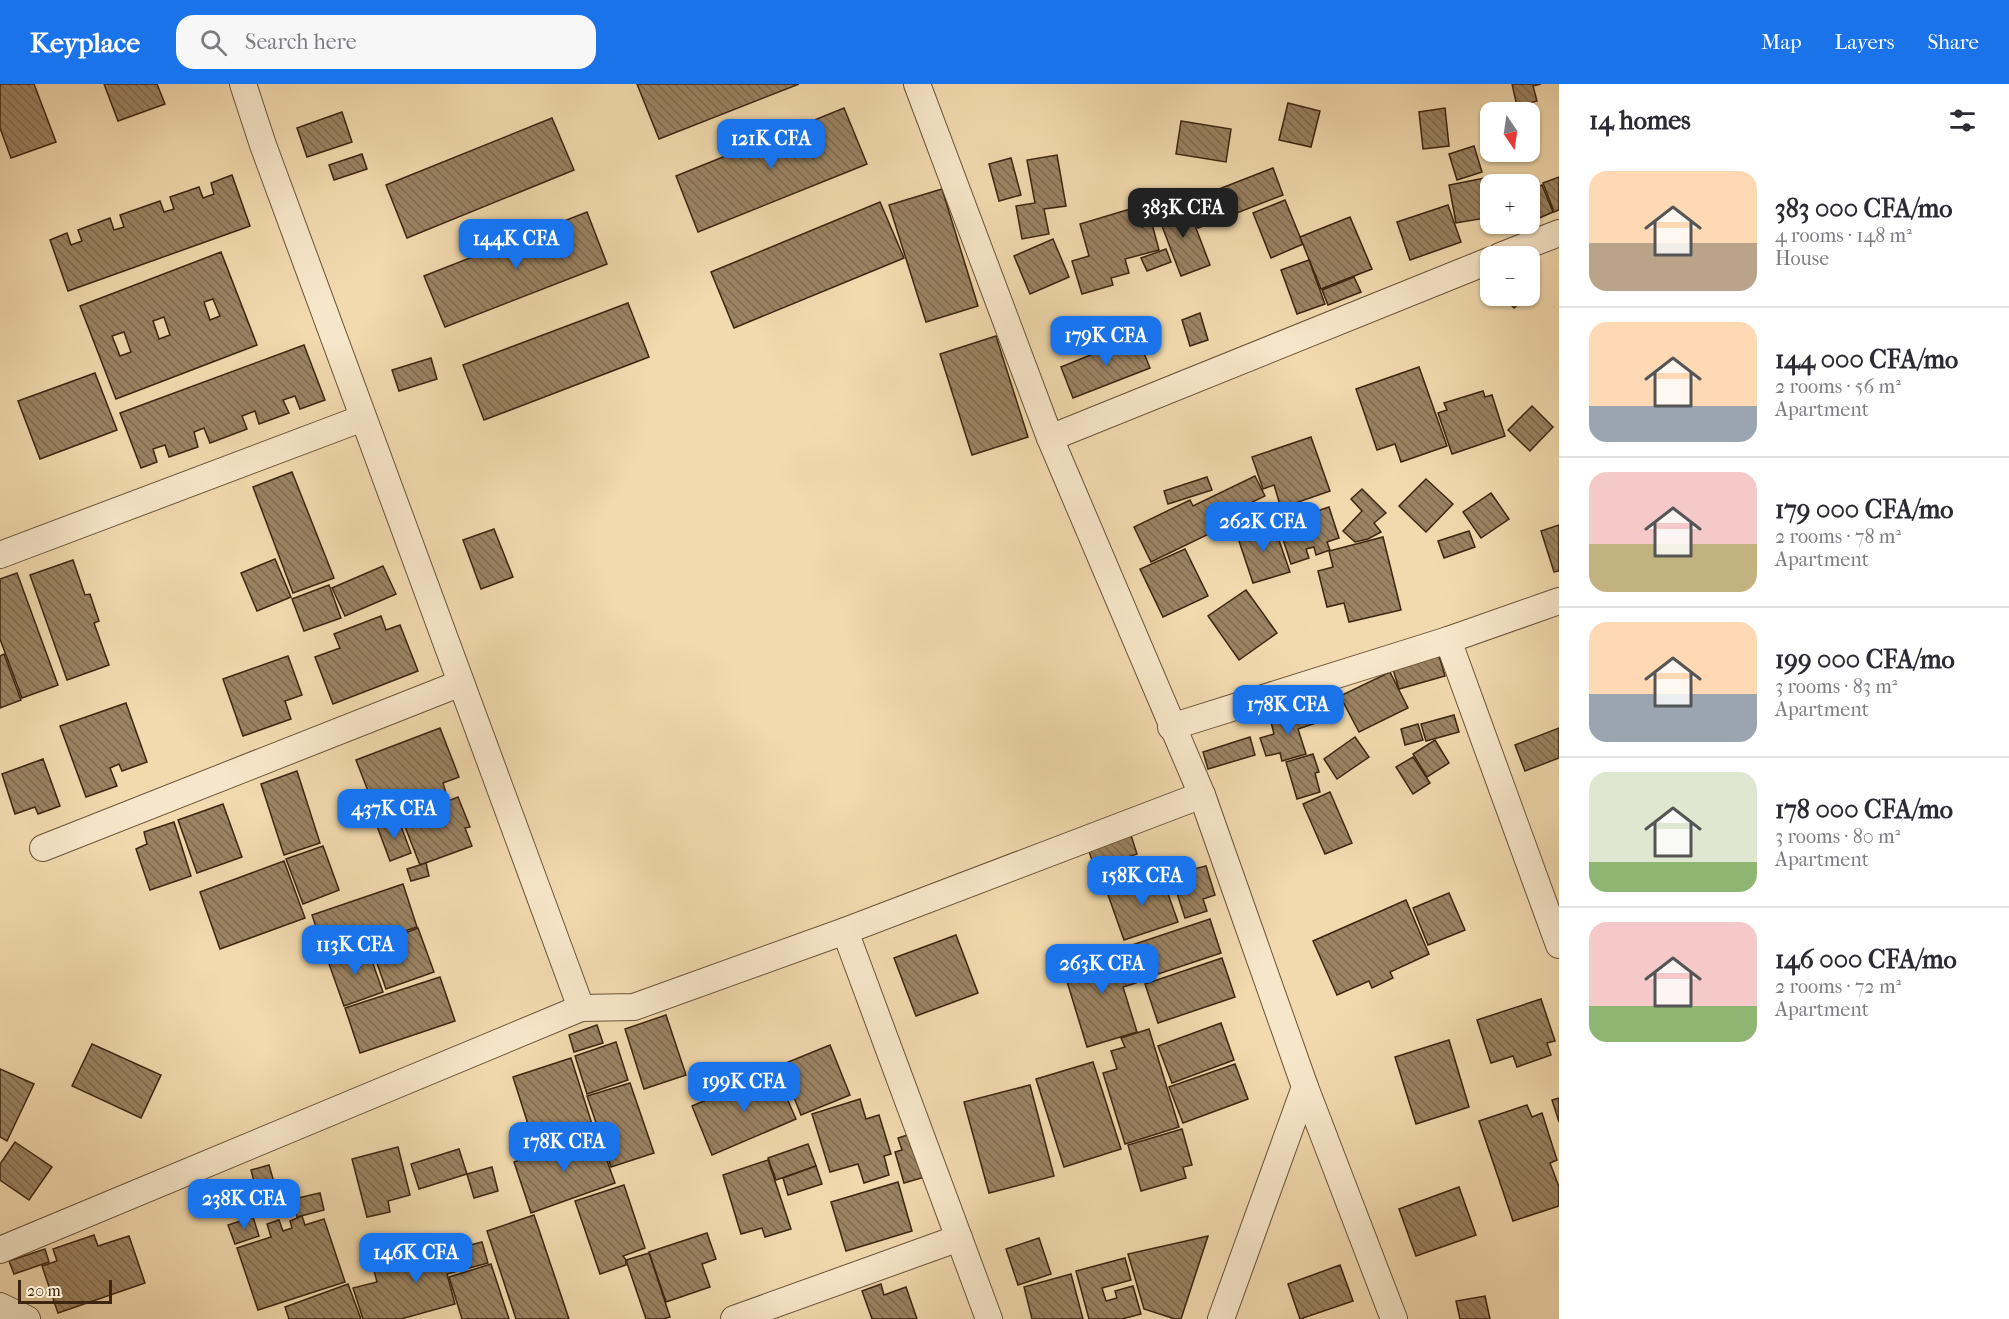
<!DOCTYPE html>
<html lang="en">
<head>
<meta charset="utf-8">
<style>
  :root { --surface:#fff; --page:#f7f7f7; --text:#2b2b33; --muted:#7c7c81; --line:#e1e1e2; --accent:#1a73e8 }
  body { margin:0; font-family:"IM FELL French Canon",serif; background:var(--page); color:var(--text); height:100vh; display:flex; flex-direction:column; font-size:22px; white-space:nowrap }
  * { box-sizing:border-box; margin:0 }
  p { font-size:20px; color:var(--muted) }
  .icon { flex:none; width:33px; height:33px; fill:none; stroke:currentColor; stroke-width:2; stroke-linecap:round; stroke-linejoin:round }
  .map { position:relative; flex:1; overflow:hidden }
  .side { display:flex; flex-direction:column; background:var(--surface); width:450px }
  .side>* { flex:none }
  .needle { width:39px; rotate:167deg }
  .controls { position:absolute; left:1480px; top:18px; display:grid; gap:12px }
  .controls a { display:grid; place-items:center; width:60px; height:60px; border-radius:12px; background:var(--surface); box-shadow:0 2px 4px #0004; font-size:30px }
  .scale { position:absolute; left:18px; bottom:15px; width:94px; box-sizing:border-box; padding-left:6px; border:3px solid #3d2511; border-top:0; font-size:16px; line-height:21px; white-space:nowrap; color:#3d2511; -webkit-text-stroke:4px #f7e7ca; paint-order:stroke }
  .price { position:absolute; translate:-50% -51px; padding:0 14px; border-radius:12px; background:var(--accent); color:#fff; font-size:20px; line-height:39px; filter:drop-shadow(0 2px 3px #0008) }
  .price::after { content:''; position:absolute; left:50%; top:36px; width:18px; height:14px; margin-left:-9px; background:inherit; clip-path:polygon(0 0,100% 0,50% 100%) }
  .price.current { background:#222; color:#fff }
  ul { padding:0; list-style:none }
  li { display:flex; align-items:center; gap:18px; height:150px; padding:0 30px }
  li+li { border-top:2px solid var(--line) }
  li span { display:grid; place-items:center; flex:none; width:168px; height:120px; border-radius:18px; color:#555 }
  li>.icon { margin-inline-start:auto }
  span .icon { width:72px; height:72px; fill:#fffc; stroke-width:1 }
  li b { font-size:26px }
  h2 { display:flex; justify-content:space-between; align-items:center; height:72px; padding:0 30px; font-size:26px }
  header { display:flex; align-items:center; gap:36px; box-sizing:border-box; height:84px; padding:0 30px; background:var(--accent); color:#fff }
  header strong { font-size:28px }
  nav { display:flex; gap:33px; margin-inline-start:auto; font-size:21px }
  .search { width:420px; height:54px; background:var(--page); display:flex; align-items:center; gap:15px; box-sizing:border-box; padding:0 21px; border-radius:18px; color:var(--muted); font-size:22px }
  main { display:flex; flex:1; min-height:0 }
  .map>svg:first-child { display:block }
  .building { fill:url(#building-back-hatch); stroke:#3d2511; stroke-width:1.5; fill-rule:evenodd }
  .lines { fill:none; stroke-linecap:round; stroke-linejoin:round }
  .minor-casing { stroke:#6a5238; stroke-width:28 }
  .minor { stroke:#f7e7ca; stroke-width:26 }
</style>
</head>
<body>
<header>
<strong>Keyplace</strong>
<div class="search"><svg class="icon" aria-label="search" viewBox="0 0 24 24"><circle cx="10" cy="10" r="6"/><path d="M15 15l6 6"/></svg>Search here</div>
<nav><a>Map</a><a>Layers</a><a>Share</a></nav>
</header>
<main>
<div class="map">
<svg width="1559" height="1235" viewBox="0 0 1559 1235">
  <defs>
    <pattern id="building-back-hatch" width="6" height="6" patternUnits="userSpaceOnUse" patternTransform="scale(1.5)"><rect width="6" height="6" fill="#9b8363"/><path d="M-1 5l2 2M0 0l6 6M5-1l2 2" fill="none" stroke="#806b50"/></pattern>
  </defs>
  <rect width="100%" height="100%" fill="#f2daae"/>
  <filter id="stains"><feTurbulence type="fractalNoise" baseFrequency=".00333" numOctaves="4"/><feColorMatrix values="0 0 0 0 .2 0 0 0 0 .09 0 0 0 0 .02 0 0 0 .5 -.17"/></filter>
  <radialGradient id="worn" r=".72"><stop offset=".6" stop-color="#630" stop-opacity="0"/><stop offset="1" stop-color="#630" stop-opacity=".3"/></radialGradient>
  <g class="building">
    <path d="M0 0H34L56 58 11 74 0 44Z"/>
    <path d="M104 0H157L165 20 118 37Z"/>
    <path d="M637 0H799L659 55Z"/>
    <path d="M1512 0H1541L1533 2 1537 17 1517 22Z"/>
    <path d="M1288 19 1320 27 1311 63 1279 56Z"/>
    <path d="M844 24 867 80 698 148 676 92Z"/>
    <path d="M1445 24 1449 62 1423 65 1419 28Z"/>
    <path d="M342 28 352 58 307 73 297 44Z"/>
    <path d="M552 34 574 86 407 154 386 101Z"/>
    <path d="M1181 37 1231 45 1226 78 1176 70Z"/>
    <path d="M1474 62 1482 88 1457 96 1449 70Z"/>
    <path d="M362 70 367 85 334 96 329 81Z"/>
    <path d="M1057 71 1066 122 1044 125 1049 150 1022 155 1016 122 1035 119 1027 76Z"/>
    <path d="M1011 74 1021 111 999 117 989 80Z"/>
    <path d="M1273 84 1283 111 1224 134 1214 107Z"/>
    <path d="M232 91 250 142 68 207 50 156 67 149 71 161 82 157 78 146 110 134 114 146 124 143 120 131 160 117 164 128 174 125 170 113 199 103 203 114 214 110 211 99Z"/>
    <path d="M1490 93 1491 118 1483 119 1486 134 1456 139 1449 101Z"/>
    <path d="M1559 93V126L1554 128 1543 99Z"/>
    <path d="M1542 101 1553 128 1530 138V106Z"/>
    <path d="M942 105 978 222 926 238 889 121Z"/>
    <path d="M1211 106 1222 135 1198 144 1187 115Z"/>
    <path d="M1285 116 1303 160 1271 174 1253 129Z"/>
    <path d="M880 118 904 174 734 244 711 188Z"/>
    <path d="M1186 118 1210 181 1181 192 1157 129Z"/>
    <path d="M1448 121 1461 158 1410 176 1397 138Z"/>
    <path d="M1137 123 1142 143 1152 140 1159 166 1125 175 1129 189 1111 194 1113 201 1082 210 1072 177 1089 172 1080 140Z"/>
    <path d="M587 128 607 180 445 243 424 192Z"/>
    <path d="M1350 133 1372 185 1321 205 1300 153Z"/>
    <path d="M1500 140H1526L1504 149Z"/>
    <path d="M1053 155 1069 193 1030 210 1014 172Z"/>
    <path d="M1166 165 1171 178 1147 187 1141 174Z"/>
    <path d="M221 168 257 261 116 315 80 222ZM213 215 220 232 210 236 204 218ZM164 233 170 251 159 255 153 237ZM124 248 131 268 120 272 112 252Z"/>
    <path d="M1309 176 1325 220 1297 230 1281 186Z"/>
    <path d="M1354 193 1361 208 1328 221 1322 206Z"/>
    <path d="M1503 212H1528L1514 224Z"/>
    <path d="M628 219 649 273 484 336 463 281Z"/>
    <path d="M1200 229 1208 256 1190 262 1182 236Z"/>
    <path d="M996 252 1028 353 972 371 940 270Z"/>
    <path d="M1137 252 1150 284 1073 314 1061 283Z"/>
    <path d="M304 261 325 316 300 325 295 312 283 316 289 329 259 340 255 327 242 332 247 345 210 359 204 344 194 348 198 363 169 373 165 361 153 365 157 378 141 384 120 329Z"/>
    <path d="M431 274 437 295 399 307 392 286Z"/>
    <path d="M1419 283 1447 362 1401 378 1395 360 1377 366 1356 305Z"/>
    <path d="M95 289 117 346 40 375 18 317Z"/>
    <path d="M1483 307 1485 313 1492 311 1505 352 1452 370 1438 329 1447 326 1444 319Z"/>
    <path d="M1532 322 1553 343 1530 367 1508 346Z"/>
    <path d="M1311 353 1330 407 1281 424 1274 401 1263 405 1252 373Z"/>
    <path d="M292 388 334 494 293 509 253 403Z"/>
    <path d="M1255 392 1265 412 1242 423 1246 432 1151 478 1134 443 1190 416 1193 422Z"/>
    <path d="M1207 393 1212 406 1168 420 1164 407Z"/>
    <path d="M1426 395 1453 420 1426 448 1399 422Z"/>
    <path d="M1362 405 1386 429 1374 439 1381 448 1368 455 1355 458 1343 447 1362 427 1351 415Z"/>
    <path d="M1491 409 1509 435 1481 454 1463 428Z"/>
    <path d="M1329 423 1339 454 1327 458 1330 466 1316 471 1314 463 1306 465 1309 474 1291 480 1278 440Z"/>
    <path d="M1273 439 1290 488 1253 499 1237 451Z"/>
    <path d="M1559 441V487L1554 488 1541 447Z"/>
    <path d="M494 445 513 493 481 505 463 456Z"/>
    <path d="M1469 447 1475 463 1444 474 1438 457Z"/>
    <path d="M1383 453 1401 526 1349 538 1344 519 1327 523 1318 487 1333 483 1329 467Z"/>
    <path d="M1185 465 1208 512 1163 533 1140 485Z"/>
    <path d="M275 475 291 513 257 527 241 489Z"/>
    <path d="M73 476 85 511 90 510 99 537 94 539 109 581 67 596 30 491Z"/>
    <path d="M383 482 396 510 345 532 332 504Z"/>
    <path d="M17 489 58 601 22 614 0 555V495Z"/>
    <path d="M329 501 341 534 304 547 292 515Z"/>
    <path d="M1246 506 1277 549 1239 576 1208 532Z"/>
    <path d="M381 532 386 546 400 541 418 587 333 620 315 573 340 564 334 550Z"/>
    <path d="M1438 568 1445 592 1399 605 1392 582Z"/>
    <path d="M4 570 21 616 0 624V572Z"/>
    <path d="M288 572 302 611 285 617 291 635 243 652 223 595Z"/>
    <path d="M1390 588 1408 624 1359 648 1340 612Z"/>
    <path d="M126 619 147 678 122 687 119 680 110 684 117 702 86 713 60 642Z"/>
    <path d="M1312 626 1316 639 1298 645 1306 670 1282 677 1280 669 1266 672 1260 654 1274 650 1271 638Z"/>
    <path d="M1454 631 1459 648 1426 657 1421 640Z"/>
    <path d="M1418 640 1423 656 1405 661 1401 645Z"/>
    <path d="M440 644 459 693 443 699 446 709 399 727 395 717 375 725 356 676Z"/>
    <path d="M1559 644V674L1525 687 1515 661Z"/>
    <path d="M1250 653 1255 671 1208 685 1203 668Z"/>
    <path d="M1355 653 1369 673 1337 695 1324 675Z"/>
    <path d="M1435 656 1449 679 1427 693 1413 670Z"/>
    <path d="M1313 670 1319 688 1315 689 1320 708 1297 715 1286 678Z"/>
    <path d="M1413 673 1430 699 1413 710 1396 683Z"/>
    <path d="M43 675 60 722 38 730 35 723 15 730 2 690Z"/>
    <path d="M297 687 320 759 284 771 261 700Z"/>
    <path d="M1330 708 1352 759 1325 770 1303 720Z"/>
    <path d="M458 713 470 743 465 744 472 762 420 781 402 735Z"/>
    <path d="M223 720 242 773 197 789 178 736Z"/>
    <path d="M398 734 411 769 390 777 377 742Z"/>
    <path d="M174 738 191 792 150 806 136 765 147 760 144 748Z"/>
    <path d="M1130 748 1137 770 1095 784 1087 762Z"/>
    <path d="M323 762 339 806 303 820 286 775Z"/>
    <path d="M284 777 305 834 220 865 200 808Z"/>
    <path d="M426 779 429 792 411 797 407 785Z"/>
    <path d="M1192 781 1194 785 1206 782 1215 811 1203 815 1207 827 1185 834 1170 788Z"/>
    <path d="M1161 790 1178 838 1124 856 1107 808Z"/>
    <path d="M403 800 417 843 326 873 312 831Z"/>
    <path d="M1449 809 1465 846 1428 861 1413 824Z"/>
    <path d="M1406 816 1429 870 1390 888 1393 894 1372 904 1369 897 1337 911 1313 857Z"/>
    <path d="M1210 835 1221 869 1143 895 1132 861Z"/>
    <path d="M418 844 434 888 386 905 371 862Z"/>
    <path d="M956 851 978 909 916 932 894 874Z"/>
    <path d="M1125 862 1136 899 1123 903 1137 948 1087 963 1062 881Z"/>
    <path d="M367 863 383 908 344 922 328 877Z"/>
    <path d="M1222 874 1235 913 1158 939 1145 900Z"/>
    <path d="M440 893 455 937 360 969 345 924Z"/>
    <path d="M1541 915 1555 957 1547 959 1551 971 1517 983 1513 972 1491 979 1477 936Z"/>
    <path d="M666 931 686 991 644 1005 625 945Z"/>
    <path d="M1221 939 1234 976 1172 999 1158 962Z"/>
    <path d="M597 941 603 959 574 968 569 951Z"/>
    <path d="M1149 945 1179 1043 1125 1060 1103 989 1117 985 1111 967 1125 963 1121 954Z"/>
    <path d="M1449 956 1469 1023 1416 1040 1395 973Z"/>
    <path d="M616 958 628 996 587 1010 575 972Z"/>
    <path d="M92 960 161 991 141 1034 72 1002Z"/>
    <path d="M830 961 850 1011 801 1031 781 981Z"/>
    <path d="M571 974 592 1040 534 1059 513 993Z"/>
    <path d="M1093 978 1121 1065 1064 1083 1036 995Z"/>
    <path d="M1235 980 1248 1015 1183 1039 1169 1003Z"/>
    <path d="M0 985 34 1000 7 1057 0 1053Z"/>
    <path d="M775 987 796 1035 712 1071 692 1022Z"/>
    <path d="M630 999 654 1069 611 1083 587 1012Z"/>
    <path d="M1030 1001 1054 1092 989 1109 964 1018Z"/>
    <path d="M1559 1014V1038L1552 1016Z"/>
    <path d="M860 1015 866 1035 879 1031 891 1070 884 1072 889 1091 864 1099 858 1080 830 1088 812 1030Z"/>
    <path d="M1527 1021 1532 1033 1542 1029 1557 1076 1550 1079 1559 1103V1122L1513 1137 1479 1037Z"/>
    <path d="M1182 1045 1192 1081 1183 1083 1186 1094 1141 1107 1128 1061Z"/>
    <path d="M597 1049 615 1099 531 1129 514 1078Z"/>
    <path d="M914 1049 928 1092 904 1099 895 1068 902 1066 898 1054Z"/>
    <path d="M15 1058 52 1083 29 1116 0 1096V1080Z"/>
    <path d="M808 1060 816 1082 776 1096 768 1074Z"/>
    <path d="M398 1063 410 1111 388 1117 390 1128 367 1133 352 1075Z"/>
    <path d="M459 1065 467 1090 419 1105 411 1080Z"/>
    <path d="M768 1076 791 1145 765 1153 762 1144 741 1150 723 1091Z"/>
    <path d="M269 1081 280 1119 261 1124 251 1086Z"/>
    <path d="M816 1082 822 1100 788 1111 783 1094Z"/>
    <path d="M492 1083 498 1107 474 1114 467 1090Z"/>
    <path d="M898 1098 912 1147 846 1167 831 1118Z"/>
    <path d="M624 1101 645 1164 623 1172 626 1176V1181L600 1190 575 1117Z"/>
    <path d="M1459 1103 1476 1151 1416 1172 1399 1125Z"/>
    <path d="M320 1109 324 1126 297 1133 293 1115Z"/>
    <path d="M534 1131 569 1235H516L487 1147Z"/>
    <path d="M302 1132 305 1141 324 1135 345 1198 258 1226 237 1164 271 1153 267 1140 279 1136 283 1147 292 1144 290 1137Z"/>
    <path d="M253 1133 259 1152 235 1160 228 1141Z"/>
    <path d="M707 1149 716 1175 702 1180 710 1203 666 1218 649 1168Z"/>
    <path d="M94 1151 98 1162 129 1152 145 1199 58 1229 42 1182 57 1177 53 1165Z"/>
    <path d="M1208 1152 1181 1235H1175L1144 1225 1128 1170Z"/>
    <path d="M1039 1154 1051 1190 1018 1201 1006 1165Z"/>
    <path d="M482 1158 488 1179 447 1190 455 1220 401 1235H363L353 1204 377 1198 373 1183 418 1171 420 1177 439 1172V1169Z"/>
    <path d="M45 1165 49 1178 14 1190 9 1177Z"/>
    <path d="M649 1169 670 1233 663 1235H646L626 1176Z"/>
    <path d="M1125 1174 1131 1196 1102 1204 1106 1217 1117 1214 1115 1207 1133 1202 1141 1230 1122 1235H1089L1076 1187Z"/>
    <path d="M491 1180 509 1235H462L449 1193Z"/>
    <path d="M1340 1181 1353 1217 1300 1235 1288 1200Z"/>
    <path d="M1071 1190 1083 1235H1032L1024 1203Z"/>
    <path d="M348 1200 361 1235H289L285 1223Z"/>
    <path d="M881 1200 884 1211 906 1203 917 1235H872L862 1207Z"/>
    <path d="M1485 1212 1490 1235H1460L1456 1217Z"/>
  </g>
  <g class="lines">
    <defs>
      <g id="minor">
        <path d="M243 0 263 61 581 924"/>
        <path d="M917 0 1050 354 1202 711 1305 1003 1394 1235"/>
        <path d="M1500 172 1559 149"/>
        <path d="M1050 354 1491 176"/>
        <path d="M0 471 363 334"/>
        <path d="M1448 556 1559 861"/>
        <path d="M1171 643 1448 556 1559 517"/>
        <path d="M43 764 461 599"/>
        <path d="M845 847 989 1235"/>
        <path d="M0 1166 581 924 634 923 845 847 1202 711"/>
        <path d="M0 1222 27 1235"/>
        <path d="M734 1235 959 1154"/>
        <path d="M1221 1235 1305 1003"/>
      </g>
    </defs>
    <use href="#minor" class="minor-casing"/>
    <use href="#minor" class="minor"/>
  </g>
  <rect width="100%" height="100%" filter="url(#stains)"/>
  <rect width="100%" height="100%" fill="url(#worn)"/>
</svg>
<div class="controls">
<a><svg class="needle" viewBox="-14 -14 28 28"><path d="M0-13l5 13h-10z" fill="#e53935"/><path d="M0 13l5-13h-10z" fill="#7c7c81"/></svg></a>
<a>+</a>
<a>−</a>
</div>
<div class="scale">20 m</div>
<b class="price" style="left:771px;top:86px">121K CFA</b>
<b class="price current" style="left:1183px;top:155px">383K CFA</b>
<b class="price" style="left:516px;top:186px">144K CFA</b>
<b class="price" style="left:1106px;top:283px">179K CFA</b>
<b class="price" style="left:1263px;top:469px">262K CFA</b>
<b class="price" style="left:1288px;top:652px">178K CFA</b>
<b class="price" style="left:394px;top:756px">437K CFA</b>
<b class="price" style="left:1142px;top:823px">158K CFA</b>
<b class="price" style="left:355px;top:892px">113K CFA</b>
<b class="price" style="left:1102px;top:911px">263K CFA</b>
<b class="price" style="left:744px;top:1029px">199K CFA</b>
<b class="price" style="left:564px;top:1089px">178K CFA</b>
<b class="price" style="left:244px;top:1146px">238K CFA</b>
<b class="price" style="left:416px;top:1200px">146K CFA</b>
</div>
<section class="side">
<h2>14 homes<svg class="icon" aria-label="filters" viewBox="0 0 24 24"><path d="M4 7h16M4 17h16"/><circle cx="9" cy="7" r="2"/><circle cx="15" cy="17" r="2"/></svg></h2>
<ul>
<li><span style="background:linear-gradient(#ffd9b3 60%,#b9a48a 0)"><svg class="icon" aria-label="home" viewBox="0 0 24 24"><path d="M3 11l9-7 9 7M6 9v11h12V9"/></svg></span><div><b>383 000 CFA/mo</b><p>4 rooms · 148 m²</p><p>House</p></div></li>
<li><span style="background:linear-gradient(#ffd9b3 70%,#9aa5b1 0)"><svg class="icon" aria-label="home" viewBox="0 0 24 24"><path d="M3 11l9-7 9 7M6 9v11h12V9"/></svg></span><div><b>144 000 CFA/mo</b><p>2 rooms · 56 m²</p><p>Apartment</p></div></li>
<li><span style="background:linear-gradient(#f6c9c9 60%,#c2b280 0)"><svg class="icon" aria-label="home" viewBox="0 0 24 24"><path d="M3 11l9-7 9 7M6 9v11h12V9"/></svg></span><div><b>179 000 CFA/mo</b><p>2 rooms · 78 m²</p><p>Apartment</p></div></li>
<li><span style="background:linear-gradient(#ffd9b3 60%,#9aa5b1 0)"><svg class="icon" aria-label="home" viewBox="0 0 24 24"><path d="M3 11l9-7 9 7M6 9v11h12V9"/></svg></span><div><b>199 000 CFA/mo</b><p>3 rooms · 83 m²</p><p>Apartment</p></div></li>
<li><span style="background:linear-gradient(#dfe7d0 75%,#8fb573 0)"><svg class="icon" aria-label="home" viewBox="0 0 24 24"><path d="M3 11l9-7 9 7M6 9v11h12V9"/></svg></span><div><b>178 000 CFA/mo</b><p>3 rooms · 80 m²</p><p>Apartment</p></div></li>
<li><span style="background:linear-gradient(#f6c9c9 70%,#8fb573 0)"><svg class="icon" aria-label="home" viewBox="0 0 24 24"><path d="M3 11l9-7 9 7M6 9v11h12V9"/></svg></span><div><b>146 000 CFA/mo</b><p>2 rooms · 72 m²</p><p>Apartment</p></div></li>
</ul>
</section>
</main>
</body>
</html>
